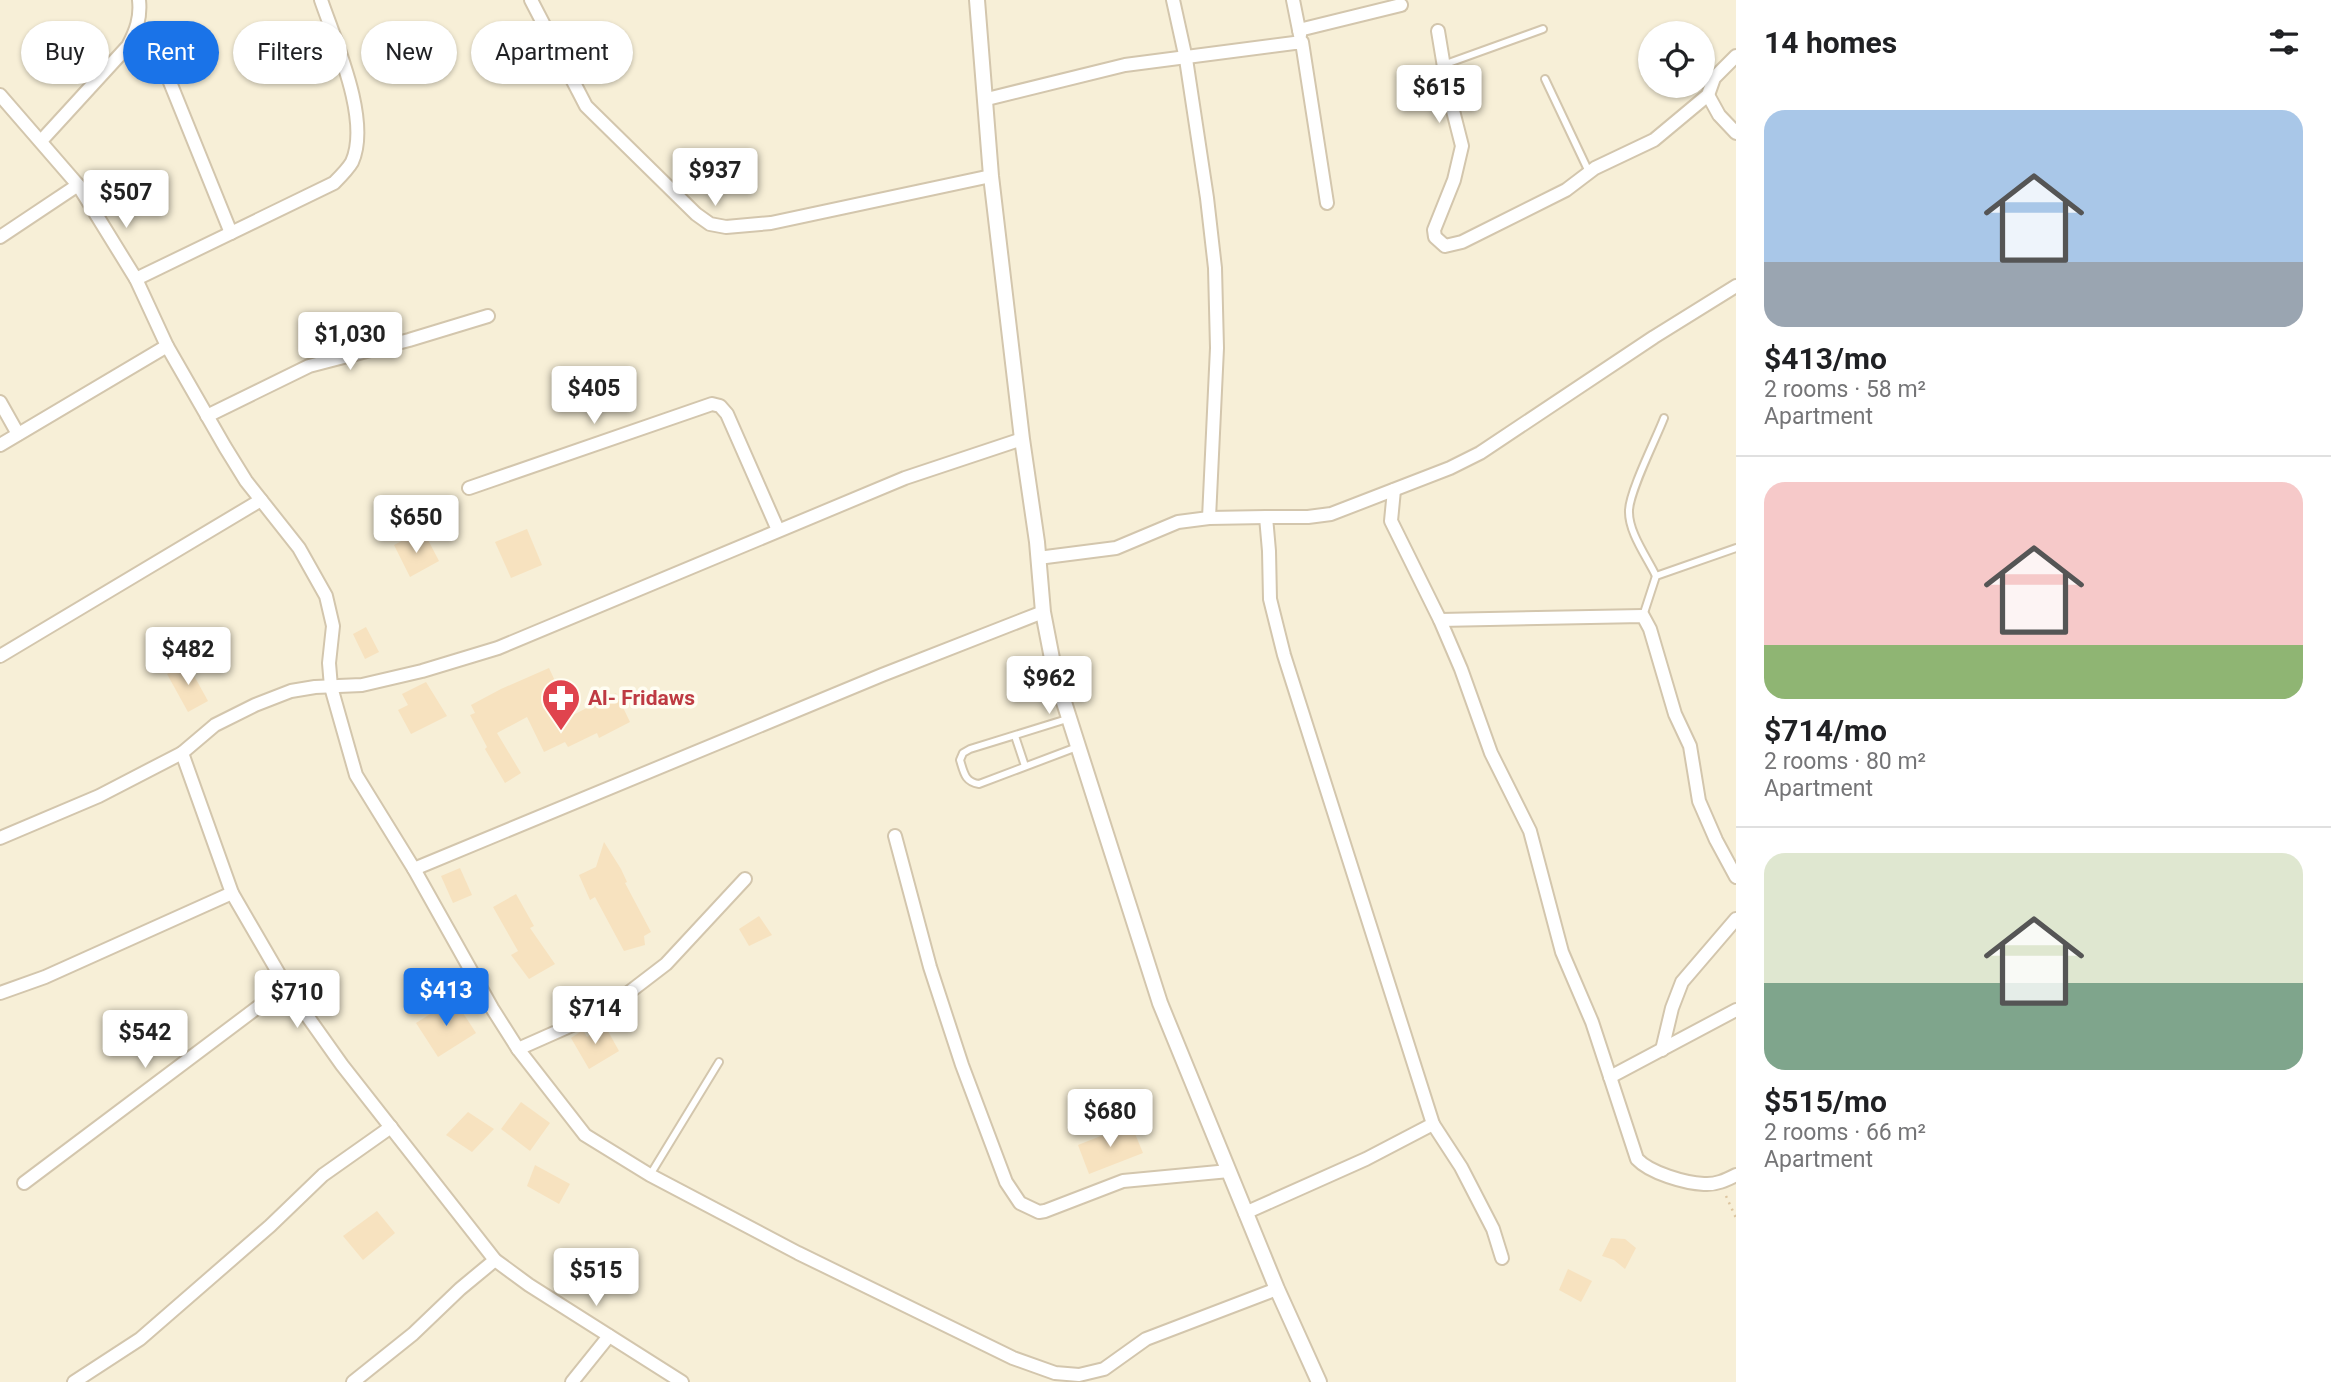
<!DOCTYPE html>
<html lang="en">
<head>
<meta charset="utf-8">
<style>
  :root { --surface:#fff; --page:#f2f2f2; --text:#202124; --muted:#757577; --line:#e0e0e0; --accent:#1a73e8 }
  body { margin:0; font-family:Roboto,sans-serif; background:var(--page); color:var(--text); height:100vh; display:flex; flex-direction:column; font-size:26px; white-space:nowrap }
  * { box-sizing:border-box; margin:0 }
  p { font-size:23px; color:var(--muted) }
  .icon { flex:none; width:38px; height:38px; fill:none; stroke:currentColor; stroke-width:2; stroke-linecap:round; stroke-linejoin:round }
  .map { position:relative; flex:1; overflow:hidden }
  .sheet { display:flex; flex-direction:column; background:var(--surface); width:595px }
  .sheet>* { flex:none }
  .banner { position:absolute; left:21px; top:21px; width:665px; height:63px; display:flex; gap:14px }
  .fabs { position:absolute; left:1638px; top:21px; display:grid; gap:14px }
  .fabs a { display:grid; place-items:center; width:77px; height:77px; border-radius:50%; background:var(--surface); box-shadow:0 2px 5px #0004; font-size:35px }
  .price { position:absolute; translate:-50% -60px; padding:0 16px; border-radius:7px; background:#fff; color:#222; font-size:23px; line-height:46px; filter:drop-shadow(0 2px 4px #0008) }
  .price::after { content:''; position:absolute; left:50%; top:42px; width:21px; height:16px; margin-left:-10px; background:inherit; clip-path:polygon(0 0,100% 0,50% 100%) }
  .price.on { background:var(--accent); color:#fff }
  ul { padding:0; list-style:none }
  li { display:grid; align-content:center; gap:14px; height:371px; padding:0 28px }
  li+li { border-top:2px solid var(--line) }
  li span { display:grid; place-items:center; height:217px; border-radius:21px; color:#555 }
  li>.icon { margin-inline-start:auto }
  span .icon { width:126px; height:126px; fill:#fffc; stroke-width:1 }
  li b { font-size:30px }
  h2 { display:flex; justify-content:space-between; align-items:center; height:84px; padding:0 28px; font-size:30px }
  .tag { padding:0 24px; border-radius:32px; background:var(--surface); box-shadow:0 2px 5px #0004; font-size:24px; line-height:63px }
  .tag.on { background:var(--accent); color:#fff }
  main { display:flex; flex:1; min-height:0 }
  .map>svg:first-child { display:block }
  .residential { fill:#f7efd7; fill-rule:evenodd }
  .building { fill:#f7e2bf }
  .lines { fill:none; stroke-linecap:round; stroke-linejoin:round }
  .service-casing { stroke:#d3c6ad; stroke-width:10 }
  .minor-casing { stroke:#d3c6ad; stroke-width:16 }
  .tertiary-casing { stroke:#d3c6ad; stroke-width:18 }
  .path { stroke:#ddc6a0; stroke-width:2.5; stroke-dasharray:2 5; stroke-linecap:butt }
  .service { stroke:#fff; stroke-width:6 }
  .minor { stroke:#fff; stroke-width:12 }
  .tertiary { stroke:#fff; stroke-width:14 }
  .labels { text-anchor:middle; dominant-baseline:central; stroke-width:7; stroke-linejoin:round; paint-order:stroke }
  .health-label { font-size:21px; font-weight:bold; fill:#be3a42; stroke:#fffdf2; text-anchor:start }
</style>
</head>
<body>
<main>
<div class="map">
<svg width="1736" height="1382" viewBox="0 0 1736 1382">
  <rect width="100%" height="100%" fill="#fefbea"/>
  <path class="residential" d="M0 0H1736V1382H0ZM1650 33H1703V86H1650Z"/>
  <g class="building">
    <path d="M527 529 542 565 511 578 495 542Z"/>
    <path d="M411 536 414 543 426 536 439 561 410 577 394 545Z"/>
    <path d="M366 627 379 652 365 659 353 634Z"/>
    <path d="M187 663 208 701 188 712 167 674Z"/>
    <path d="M549 668 569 711 571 710 573 715 616 693 630 722 599 738 597 733 568 747 565 742 544 752 527 717 497 733 521 773 505 783 485 749 487 747 470 715 475 713 471 705 501 689Z"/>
    <path d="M426 682 447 716 411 734 398 710 408 705 402 694Z"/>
    <path d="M604 842 621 869 627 882 625 883 651 932 644 936 645 945 624 951 595 897 590 900 579 875 596 867Z"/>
    <path d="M460 868 472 895 453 903 441 876Z"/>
    <path d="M516 894 534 926 530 928 555 964 529 979 511 955 518 951 493 907Z"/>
    <path d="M759 916 772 935 749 946 739 929Z"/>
    <path d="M454 999 476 1033 438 1057 416 1023Z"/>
    <path d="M604 1024 619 1051 589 1069 571 1038 583 1030 587 1037Z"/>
    <path d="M521 1102 550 1123 530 1151 501 1129Z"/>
    <path d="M468 1112 494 1129 472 1152 446 1135Z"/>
    <path d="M1131 1124 1143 1153 1089 1174 1078 1145Z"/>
    <path d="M535 1165 570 1184 559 1204 527 1186Z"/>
    <path d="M377 1211 395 1233 363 1260 343 1236Z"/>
    <path d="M1611 1238 1625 1239 1636 1248 1625 1269 1614 1260 1602 1256Z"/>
    <path d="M1568 1269 1592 1281 1581 1302 1559 1290Z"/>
  </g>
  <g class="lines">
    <defs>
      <g id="service">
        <path d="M1443 65 1543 29"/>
        <path d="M1545 79 1589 172"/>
        <path d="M1656 576C1647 557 1628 532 1629 510 1630 490 1656 439 1664 418"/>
        <path d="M1643 616 1656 576 1736 548"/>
        <path d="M1067 719 970 749 963 753 960 760C964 773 965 782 979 784L1077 747"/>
        <path d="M1015 736 1025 766"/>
        <path d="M650 1175 719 1062"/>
      </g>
      <g id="minor">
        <path d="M531 0 586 106 696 214 710 224 726 227 771 223 991 176"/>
        <path d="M1173 0 1186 59 1207 198 1215 268 1217 348 1209 518"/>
        <path d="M1293 0 1300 35"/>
        <path d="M137 29 159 55 231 233"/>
        <path d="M1299 30 1401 5"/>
        <path d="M1438 31 1448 91 1462 146 1454 180 1434 230 1435 237 1445 246 1462 242 1566 190 1595 168 1654 140 1708 95 1714 78 1736 56"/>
        <path d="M0 95 78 185 136 279 167 346 225 447 246 481 299 548 326 596 333 626 329 663 331 687 356 775 414 869 492 1008 518 1049 585 1135 650 1175 798 1253 1013 1358 1055 1373 1079 1375 1104 1369 1146 1339 1277 1289"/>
        <path d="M1708 95 1719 115 1736 133"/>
        <path d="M987 99 1125 65 1302 42 1327 203"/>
        <path d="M41 141 128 46C136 31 141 18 139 0"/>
        <path d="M0 237 78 185"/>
        <path d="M136 279 334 183C340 177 348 169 352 162 371 120 335 41 321 0"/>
        <path d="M0 402 18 434"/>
        <path d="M207 416 309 366 409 340 488 316"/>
        <path d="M0 445 167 346"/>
        <path d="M469 488 712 404 720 406 727 414 778 530"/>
        <path d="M1394 490 1391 521 1440 620 1461 669 1491 753 1530 831 1562 952 1592 1022 1637 1159C1650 1173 1685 1183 1704 1184 1716 1185 1726 1180 1736 1175"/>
        <path d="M1038 558 1116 548 1178 522 1209 518 1266 517"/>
        <path d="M1440 620 1643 616 1650 629 1675 714 1690 746 1699 801 1716 840 1736 877"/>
        <path d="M0 656 261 500"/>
        <path d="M182 753 232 893 286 986 342 1065 495 1260 529 1285 682 1382"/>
        <path d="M895 836 930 967 962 1065 1006 1182 1020 1203 1039 1212 1045 1211 1123 1181 1229 1171"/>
        <path d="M0 838 99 796 182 753 215 725 255 705 291 691 315 687 362 685 422 671 498 648 905 478 1022 439"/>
        <path d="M414 869 882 675 1043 612"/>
        <path d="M0 993 45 977 232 893"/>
        <path d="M518 1049 606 1010 666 964 745 879"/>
        <path d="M1662 1050 1672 1008 1682 982 1736 919"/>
        <path d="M1610 1077 1736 1010"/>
        <path d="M1433 1124 1461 1167 1493 1229 1502 1258"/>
        <path d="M24 1183 286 986"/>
        <path d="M1245 1213 1366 1159 1433 1124 1284 655 1270 599 1269 551 1266 517H1308L1331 514 1450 468 1480 453 1654 337 1736 286"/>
        <path d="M74 1382 140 1339 270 1226 323 1175 391 1127"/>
        <path d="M353 1382 413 1334 460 1289 495 1260"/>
        <path d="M572 1382 609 1336"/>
      </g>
      <path id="tertiary" d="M977 0 991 176 1022 439 1037 542 1043 612 1055 674 1160 1003 1277 1289 1319 1382"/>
    </defs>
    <use href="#service" class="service-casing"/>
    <use href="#minor" class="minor-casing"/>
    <use href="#tertiary" class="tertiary-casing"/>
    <path class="path" d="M1726 1196 1736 1218"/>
    <use href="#service" class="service"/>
    <use href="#minor" class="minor"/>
    <use href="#tertiary" class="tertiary"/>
  </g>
  <defs>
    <symbol id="pharmacy-pin" viewBox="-11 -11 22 30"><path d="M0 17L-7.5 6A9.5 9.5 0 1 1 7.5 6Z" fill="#e0444e" stroke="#fffdf2"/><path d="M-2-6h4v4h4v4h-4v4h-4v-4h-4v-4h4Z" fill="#fff"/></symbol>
  </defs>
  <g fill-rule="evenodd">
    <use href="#pharmacy-pin" x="539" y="676" width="44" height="60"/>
  </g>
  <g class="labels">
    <g class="health-label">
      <text x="588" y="698">Al- Fridaws</text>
    </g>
  </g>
</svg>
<div class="fabs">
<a><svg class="icon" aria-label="locate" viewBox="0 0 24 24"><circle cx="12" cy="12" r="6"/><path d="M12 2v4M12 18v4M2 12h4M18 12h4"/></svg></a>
</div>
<b class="price" style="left:1439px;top:125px">$615</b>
<b class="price" style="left:715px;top:208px">$937</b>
<b class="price" style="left:126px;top:230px">$507</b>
<b class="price" style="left:350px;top:372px">$1,030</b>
<b class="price" style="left:594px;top:426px">$405</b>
<b class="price" style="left:416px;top:555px">$650</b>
<b class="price" style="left:188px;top:687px">$482</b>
<b class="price" style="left:1049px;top:716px">$962</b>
<b class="price on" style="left:446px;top:1028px">$413</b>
<b class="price" style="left:297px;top:1030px">$710</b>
<b class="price" style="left:595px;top:1046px">$714</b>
<b class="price" style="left:145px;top:1070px">$542</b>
<b class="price" style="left:1110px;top:1149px">$680</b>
<b class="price" style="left:596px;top:1308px">$515</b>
<div class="banner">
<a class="tag">Buy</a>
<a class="tag on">Rent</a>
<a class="tag">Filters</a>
<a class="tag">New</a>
<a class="tag">Apartment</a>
</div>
</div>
<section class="sheet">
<h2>14 homes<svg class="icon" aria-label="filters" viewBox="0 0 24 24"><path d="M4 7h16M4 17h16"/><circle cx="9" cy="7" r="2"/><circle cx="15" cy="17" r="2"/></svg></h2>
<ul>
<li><span style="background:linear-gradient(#a9c7e8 70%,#9aa5b1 0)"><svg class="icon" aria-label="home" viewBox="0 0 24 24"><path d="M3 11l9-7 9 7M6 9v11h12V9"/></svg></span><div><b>$413/mo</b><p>2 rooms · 58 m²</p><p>Apartment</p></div></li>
<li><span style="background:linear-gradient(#f6c9c9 75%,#8fb573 0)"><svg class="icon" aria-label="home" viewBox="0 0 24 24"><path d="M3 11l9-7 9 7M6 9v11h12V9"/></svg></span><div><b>$714/mo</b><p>2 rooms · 80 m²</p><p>Apartment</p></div></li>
<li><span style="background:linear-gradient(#dfe7d0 60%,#7fa58c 0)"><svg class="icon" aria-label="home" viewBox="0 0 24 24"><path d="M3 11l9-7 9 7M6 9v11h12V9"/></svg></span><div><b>$515/mo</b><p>2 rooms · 66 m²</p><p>Apartment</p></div></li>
</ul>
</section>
</main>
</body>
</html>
